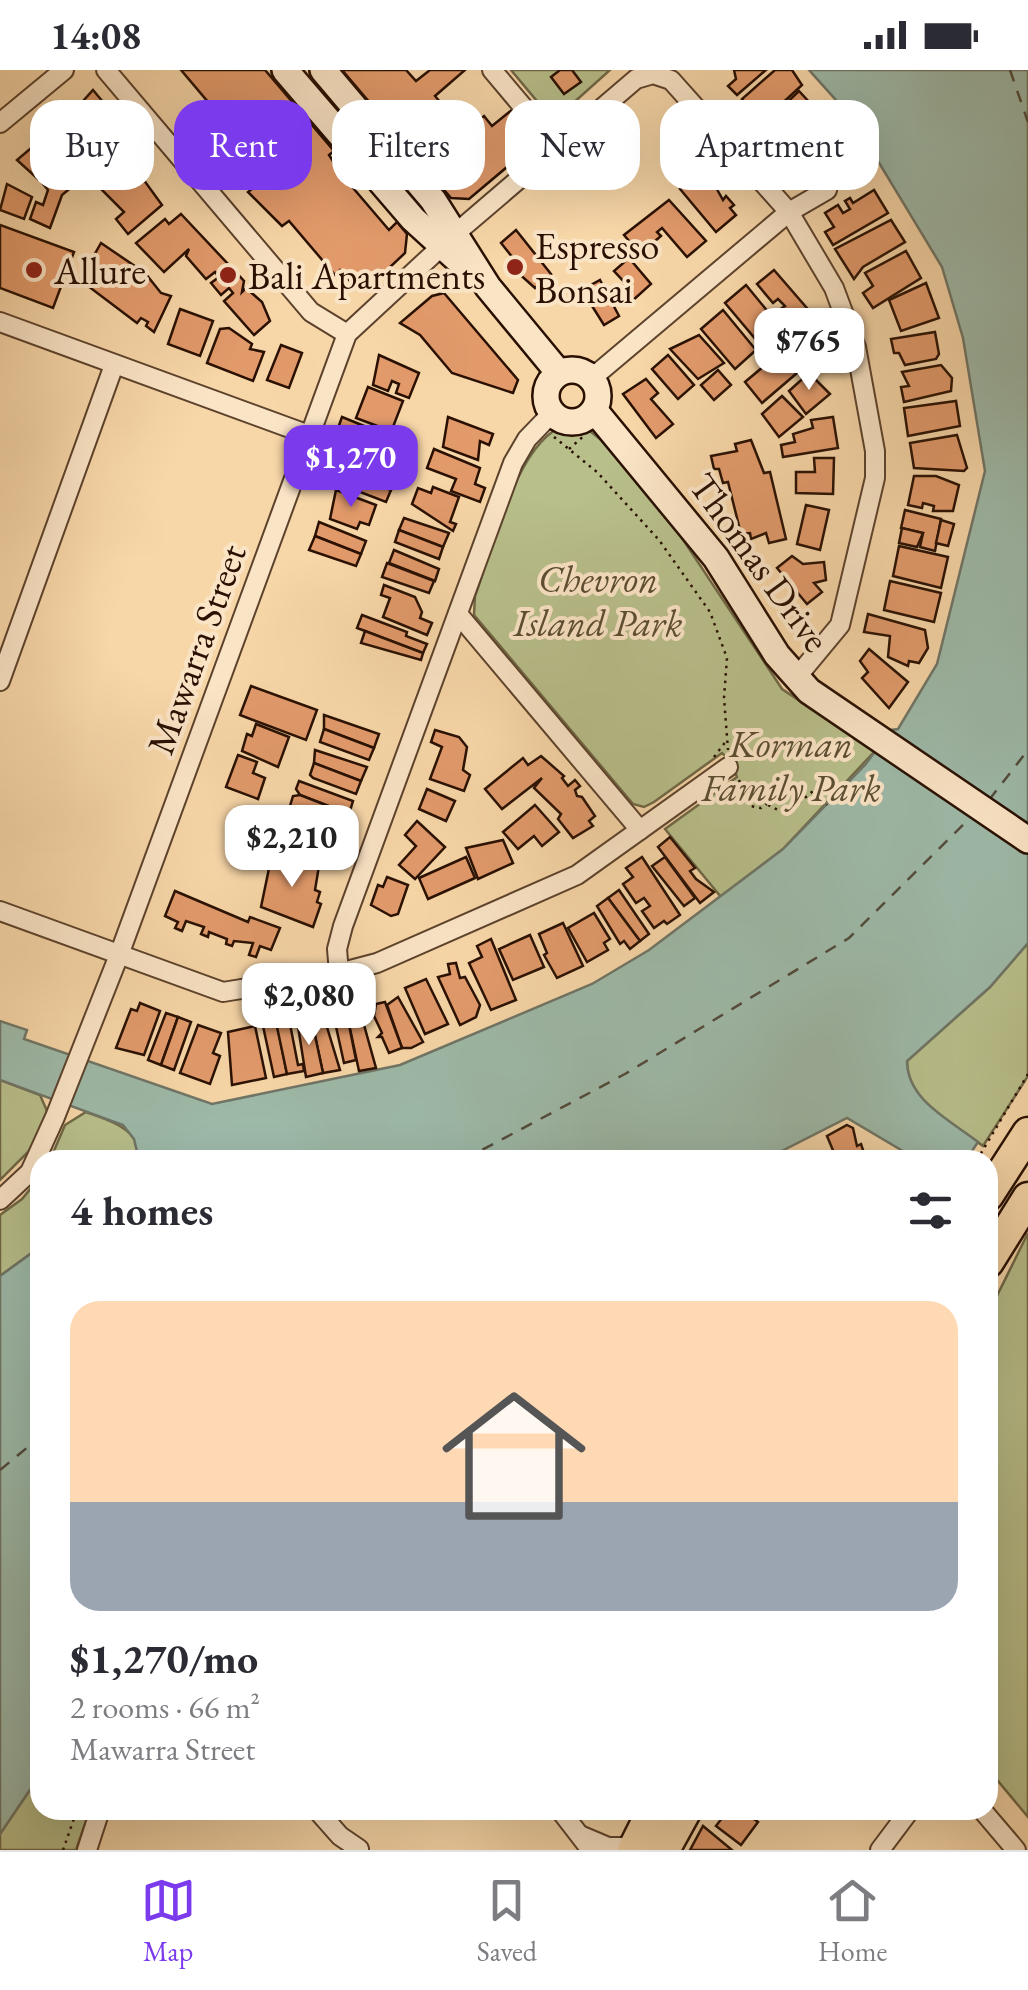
<!DOCTYPE html>
<html lang="en">
<head>
<meta charset="utf-8">
<style>
  :root { --surface:#fff; --page:#f7f7f7; --text:#2b2b33; --muted:#7c7c81; --line:#e1e1e2; --accent:#7c3aed }
  body { margin:0; font-family:"EB Garamond",serif; background:var(--page); color:var(--text); height:100vh; display:flex; flex-direction:column; font-size:38px; white-space:nowrap }
  * { box-sizing:border-box; margin:0 }
  p { font-size:32px; color:var(--muted) }
  .icon { flex:none; width:55px; height:55px; fill:none; stroke:currentColor; stroke-width:2; stroke-linecap:round; stroke-linejoin:round }
  .map { position:relative; flex:1; overflow:hidden }
  .panel { position:absolute; left:30px; top:1080px; width:968px; height:670px; display:flex; flex-direction:column; background:var(--surface); border-radius:30px; box-shadow:0 10px 40px #0002 }
  .panel>* { flex:none }
  .top-card { position:absolute; left:30px; top:30px; width:970px; height:90px; display:flex; gap:20px }
  .price { position:absolute; translate:-50% -85px; padding:0 22px; border-radius:20px; background:#fff; color:#222; font-size:32px; line-height:65px; filter:drop-shadow(0 2px 5px #0008) }
  .price::after { content:''; position:absolute; left:50%; top:60px; width:30px; height:22px; margin-left:-15px; background:inherit; clip-path:polygon(0 0,100% 0,50% 100%) }
  .price.active { background:var(--accent); color:#fff }
  ul { padding:0; list-style:none }
  li { display:grid; align-content:center; gap:20px; height:530px; padding:0 40px }
  li span { display:grid; place-items:center; height:310px; border-radius:30px; color:#555 }
  li>.icon { margin-inline-start:auto }
  span .icon { width:180px; height:180px; fill:#fffc; stroke-width:1 }
  li b { font-size:42px }
  h2 { display:flex; justify-content:space-between; align-items:center; height:120px; padding:0 40px; font-size:42px }
  .chip { padding:0 35px; border-radius:30px; background:var(--surface); box-shadow:0 10px 40px #0002; font-size:35px; line-height:90px }
  .chip.active { background:var(--accent); color:#fff }
  .status { display:flex; justify-content:space-between; align-items:center; height:70px; padding:0 50px; background:var(--surface); direction:ltr }
  .status svg { height:28px; fill:currentColor }
  .dock { display:flex; justify-content:space-around; align-items:center; height:140px; border-top:2px solid var(--line); background:var(--surface); font-size:28px; color:var(--muted) }
  .dock a { display:grid; justify-items:center; gap:5px }
  .dock .active { color:var(--accent) }
  .map>svg:first-child { display:block }
  .green { fill:#b8bf8b; stroke:#706846; stroke-width:2.5 }
  .water { fill:#9db9a8; stroke:#6f7566; stroke-width:2.5 }
  .lines { fill:none; stroke-linecap:round; stroke-linejoin:round }
  .ferry { stroke:#524b3c; stroke-width:2.5; stroke-dasharray:12 10; stroke-linecap:butt }
  .building { fill:#e29a6b; stroke:#291002; stroke-width:2.5 }
  .street-casing { stroke:#5c422c; stroke-width:22 }
  .secondary-casing { stroke:#291002; stroke-width:30 }
  .primary-casing { stroke:#291002; stroke-width:35 }
  .path { stroke:#291002; stroke-width:2.5; stroke-dasharray:2.5 5; stroke-linecap:butt }
  .street { stroke:#fae4c6; stroke-width:18 }
  .secondary { stroke:#fae4c6; stroke-width:25 }
  .primary { stroke:#f7d6a8; stroke-width:30 }
  .poi-dot { fill:#8f2418; stroke:#fae4c6; stroke-width:4 }
  .labels { text-anchor:middle; dominant-baseline:central; stroke-width:8; stroke-linejoin:round; paint-order:stroke }
  .poi-label { font-size:38px; fill:#291002; stroke:#fae4c6; text-anchor:start }
  .street-label { font-size:38px; fill:#291002; stroke:#fae4c6 }
  .park-label { font-size:38px; font-style:italic; fill:#5b4d32; stroke:#fae4c6 }
</style>
</head>
<body>
<div class="status"><b>14:08</b><svg viewBox="0 0 49 12"><path d="M0 12V9h3v3zM5 12V6h3v6zM10 12V3h3v9zM15 12V0h3v12zM26 1h20v11H26zM47 4h2v5h-2z"/></svg></div>
<div class="map">
<svg width="1028" height="1780" viewBox="0 0 1028 1780">
  <rect width="100%" height="100%" fill="#f7d6a8"/>
  <filter id="stains"><feTurbulence type="fractalNoise" baseFrequency=".002" numOctaves="4"/><feColorMatrix values="0 0 0 0 .2 0 0 0 0 .09 0 0 0 0 .02 0 0 0 .5 -.17"/></filter>
  <radialGradient id="worn" r=".72"><stop offset=".6" stop-color="#630" stop-opacity="0"/><stop offset="1" stop-color="#630" stop-opacity=".3"/></radialGradient>
  <g class="green">
    <path d="M511 0H610L561 44 547 43Z"/>
    <path d="M566 355 586 358 600 369 674 456 782 619 875 681 783 779 721 827 665 759 737 707 731 691 722 683 654 732 644 737 633 734 474 545 475 526C492 481 517 369 566 355Z"/>
    <path d="M1028 873V1006L983 1076C954 1054 907 1032 907 991L990 917Z"/>
    <path d="M0 1010 40 1025 47 1041 31 1079 0 1110Z"/>
    <path d="M86 1042C110 1051 141 1058 139 1090H50L65 1055Z"/>
    <path d="M40 1107V1177L0 1206V1145L22 1129Z"/>
    <path d="M1028 1163V1747L988 1699V1244Z"/>
    <path d="M40 1705V1740H90L76 1780H0V1764Z"/>
  </g>
  <g class="water">
    <path d="M809 0H1028V873L990 917 907 991C907 1030 950 1050 978 1072L966 1090H918L847 1048 764 1090H139L134 1069 123 1055 0 1010V951L27 960 24 969 212 1034 400 995 592 914 649 880 783 779 865 695 891 660 898 659 937 594 985 401 963 268 942 197 852 48Z"/>
    <path d="M40 1177V1705L0 1764V1206Z"/>
  </g>
  <g class="lines">
    <g class="ferry">
      <path d="M1010 0 1028 52"/>
      <path d="M989 730 1028 680"/>
      <path d="M463 1090 625 1004 849 868 972 746"/>
      <path d="M0 1400 40 1367"/>
    </g>
  </g>
  <g class="building">
    <path d="M181 0H265L334 81 329 85 342 105 389 160 397 152 407 164 405 183 371 215 352 213 340 200 335 205 289 151 282 156 248 122 262 111 257 104 251 106 224 83 210 94 194 76 214 59 198 41 208 32Z"/>
    <path d="M342 0H406L416 11 430 0H465L435 26 465 62 484 46 492 56 513 39 521 48 513 54 532 76 469 129 451 128Z"/>
    <path d="M560 0H572L581 12 564 24 551 7Z"/>
    <path d="M734 0H766L737 25 728 16 736 9Z"/>
    <path d="M775 0H792L802 15 762 52 742 29Z"/>
    <path d="M93 20 134 69 118 83 114 78 107 84 75 40Z"/>
    <path d="M799 21 822 46 787 79 773 64 764 73 755 63Z"/>
    <path d="M59 37 104 90 82 109 67 92 81 74 63 90 46 71 59 60 47 47Z"/>
    <path d="M824 51 849 77 821 100 813 103 799 96 791 103 781 93Z"/>
    <path d="M37 73 56 94 38 109 17 90Z"/>
    <path d="M133 81 141 91 136 96 138 102 162 135 128 164 116 149 124 142 93 111Z"/>
    <path d="M60 99 74 115 62 125 50 158 30 149 36 132 43 135 48 120 43 114Z"/>
    <path d="M699 102 705 109 709 105 723 130 726 126 734 135 730 138 736 145 716 162 680 119Z"/>
    <path d="M7 114 32 127 24 149 0 140Z"/>
    <path d="M874 120 888 143 833 175 825 162 834 157 825 143 838 135 843 143 850 139 845 131 850 128 853 133Z"/>
    <path d="M669 130 706 171 687 187 662 158 657 162 661 166 640 184 624 165Z"/>
    <path d="M181 144 244 211 242 222 246 218 262 232 270 251 254 265 224 231 233 223 229 218 221 225 211 213 219 207 215 202 206 209 186 186 189 179 164 202 136 173 165 149 169 154Z"/>
    <path d="M891 150 905 172 863 197 854 209 835 179Z"/>
    <path d="M0 155 74 182 53 238 0 218Z"/>
    <path d="M516 160 551 204 535 218 507 193 513 188 501 173Z"/>
    <path d="M101 173 145 203 161 223 171 226 154 262 146 256 148 252 141 248 137 253 80 210Z"/>
    <path d="M906 181 921 208 873 238 863 223 873 216 865 203Z"/>
    <path d="M629 188 651 214 630 233 619 220 626 214 614 201Z"/>
    <path d="M774 200 812 244 796 259 779 240 785 236 778 229 773 233 757 214Z"/>
    <path d="M600 210 619 246 604 255 582 220Z"/>
    <path d="M926 213 939 248 901 261 889 230Z"/>
    <path d="M746 215 788 266 768 284 725 233Z"/>
    <path d="M444 223 518 310 513 323 452 303 420 265 400 253 432 226Z"/>
    <path d="M180 239 213 251 200 286 168 274Z"/>
    <path d="M723 240 756 280 735 299 701 259Z"/>
    <path d="M229 258 252 274 250 279 264 282 253 311 207 293 220 259Z"/>
    <path d="M935 262 939 284 936 289 905 295 899 283H894L891 269Z"/>
    <path d="M802 264 818 285 762 333 745 312Z"/>
    <path d="M699 265 724 293 698 309 670 279Z"/>
    <path d="M281 275 302 283 289 318 267 310Z"/>
    <path d="M379 285 419 303 409 328 396 323 399 314 392 311 388 321 373 315Z"/>
    <path d="M668 285 694 315 678 329 652 299Z"/>
    <path d="M941 295 952 308 951 321 904 332 901 317 909 316 902 302Z"/>
    <path d="M718 300 731 315 714 330 701 315Z"/>
    <path d="M809 303 830 324 806 344 789 321Z"/>
    <path d="M646 309 658 323 651 329 673 354 656 368 623 324Z"/>
    <path d="M368 317 403 331 393 357 388 360 356 348Z"/>
    <path d="M782 326 803 347 779 367 762 344Z"/>
    <path d="M956 331 960 356 908 366 904 338Z"/>
    <path d="M342 347 401 371 396 383 337 361Z"/>
    <path d="M448 347 493 364 489 375 480 371 478 390 443 377Z"/>
    <path d="M833 347 838 378 783 387 781 375 795 372 793 364 813 358 811 350Z"/>
    <path d="M337 361 409 388 404 403 332 375Z"/>
    <path d="M957 365 967 398 964 401 914 398 910 373Z"/>
    <path d="M751 370 764 403 770 402 786 469 769 473 766 463 751 469 750 463 741 464 728 412 723 413 719 399H714L711 386 737 381 735 374Z"/>
    <path d="M434 379 480 398 475 414 485 418 480 432 451 421 456 409 427 398Z"/>
    <path d="M344 387 396 402 395 406 402 409 399 417 392 415 391 420 339 400Z"/>
    <path d="M814 388H834L833 424 796 423V402H815Z"/>
    <path d="M339 400 391 420 386 432 334 412Z"/>
    <path d="M914 406H936L959 415 953 441H933L934 436 923 433 922 438 908 435Z"/>
    <path d="M433 417 459 427 450 452 456 454 453 461 412 434 418 418 431 423Z"/>
    <path d="M336 420 376 435 369 455 360 452 357 459 330 449Z"/>
    <path d="M806 435 829 440 820 480 797 474Z"/>
    <path d="M905 440 941 449 935 481 920 477 923 463 901 458Z"/>
    <path d="M404 448 449 463 443 477 399 460Z"/>
    <path d="M941 450 954 454 948 476 936 473Z"/>
    <path d="M319 452 366 471 361 484 315 466Z"/>
    <path d="M902 458 923 463 917 477 899 473Z"/>
    <path d="M399 460 443 477 439 489 395 472Z"/>
    <path d="M315 466 361 484 356 496 309 480Z"/>
    <path d="M899 476 948 487 941 518 893 506Z"/>
    <path d="M394 480 439 499 435 511 389 493Z"/>
    <path d="M792 486 803 494 824 492 826 510 814 513 822 522 807 534 777 498Z"/>
    <path d="M387 493 434 511 429 523 382 507Z"/>
    <path d="M890 511 941 523 934 552 884 540Z"/>
    <path d="M384 515 415 527 422 542 420 548 432 553 427 565 383 547 390 528 381 525Z"/>
    <path d="M868 544 925 560 928 578 919 593 909 591 908 596 888 587 890 566 864 562Z"/>
    <path d="M362 545 407 562 406 566 427 574 423 583 357 558Z"/>
    <path d="M365 561 423 583 421 590 361 573Z"/>
    <path d="M869 579 908 612 889 638 862 608 868 602 860 591Z"/>
    <path d="M251 616 317 640 306 670 240 645Z"/>
    <path d="M324 645 379 664 374 678 324 659Z"/>
    <path d="M256 654 289 667 278 697 242 681 247 664 252 666Z"/>
    <path d="M324 659 374 678 369 690 320 672Z"/>
    <path d="M435 660 459 667 467 677 463 700 470 705 464 721 430 709 442 677 431 672Z"/>
    <path d="M315 680 367 697 361 711 314 693Z"/>
    <path d="M238 685 257 692 253 703 265 708 258 729 226 717Z"/>
    <path d="M541 686 564 706 562 708 568 716 575 710 580 716 575 720 577 726 582 727 595 746 589 751 593 756 573 768 558 749 561 744 534 718 542 708 502 739 485 719 523 688 528 695Z"/>
    <path d="M314 693 361 711 356 724 313 708 310 705Z"/>
    <path d="M299 711 353 731 349 744 300 725 296 719Z"/>
    <path d="M427 719 455 731 446 751 419 739Z"/>
    <path d="M300 725 349 744 344 756 290 736 293 726Z"/>
    <path d="M535 735 559 762 542 776 534 766 518 779 503 762Z"/>
    <path d="M287 745 325 759 323 764 339 770 334 784 317 778 316 783 278 769Z"/>
    <path d="M417 751 445 777 415 809 399 795 416 776 405 765Z"/>
    <path d="M670 767 695 798 690 801 696 809 714 822 700 833 658 777Z"/>
    <path d="M503 770 513 793 478 809 466 778Z"/>
    <path d="M272 784 319 796 315 820 320 822 317 832 321 834 313 857 261 837Z"/>
    <path d="M466 787 475 808 428 829 419 808Z"/>
    <path d="M642 787 680 845 667 854 664 851 654 858 642 841 650 836 644 828 636 833 623 814 633 807 626 798Z"/>
    <path d="M665 787 695 828 684 836 652 796Z"/>
    <path d="M387 807 408 815 398 844 391 846 371 835 378 815 383 817Z"/>
    <path d="M619 820 649 864 640 871 608 828Z"/>
    <path d="M175 821 248 852 250 847 280 858 271 880 260 876 256 887 249 885 253 873 234 871 232 876 226 874 227 869 209 862 208 867 201 864 204 857 186 851 182 861 175 858 178 852 165 846Z"/>
    <path d="M608 828 640 871 630 879 624 871 620 874 597 836Z"/>
    <path d="M594 843 610 869 604 873 608 880 587 892 568 858Z"/>
    <path d="M563 853 583 896 557 908 544 885 547 883 539 864Z"/>
    <path d="M530 865 544 897 513 910 499 879Z"/>
    <path d="M491 869 516 930 491 940 469 893 482 887 477 876Z"/>
    <path d="M456 893 460 908 465 907 480 935 476 947 460 955 438 907 450 904 448 894Z"/>
    <path d="M426 909 448 954 425 964 405 918Z"/>
    <path d="M398 927 423 972 411 978H402L387 935Z"/>
    <path d="M385 932 402 978 389 983 382 967H378L382 963 374 946 376 934Z"/>
    <path d="M140 933 160 941 144 985 116 978 131 939 137 941Z"/>
    <path d="M359 937 376 998 359 1001 346 940Z"/>
    <path d="M346 940 356 990 344 993 333 943Z"/>
    <path d="M166 943 178 947 161 995 148 990Z"/>
    <path d="M323 944 340 1000 323 1003 311 947Z"/>
    <path d="M178 947 191 952 174 1000 161 995Z"/>
    <path d="M311 947 323 1003 306 1007 297 950Z"/>
    <path d="M277 954 287 1004 274 1007 263 956Z"/>
    <path d="M290 954 298 995 303 994 304 1001 287 1004 277 957Z"/>
    <path d="M198 955 221 963 213 983 220 986 210 1014 180 1003Z"/>
    <path d="M255 956 266 1008 232 1015 228 962Z"/>
    <path d="M847 1055 853 1058 857 1076 861 1074 865 1086 861 1090H837L827 1066Z"/>
    <path d="M728 1740H742L758 1752 741 1775 716 1756Z"/>
    <path d="M703 1756 732 1780H690Z"/>
  </g>
  <g class="lines">
    <defs>
      <g id="street">
        <path d="M106 0 311 242 347 264"/>
        <path d="M492 0 557 77"/>
        <path d="M0 53 64 0"/>
        <path d="M0 252 309 365"/>
        <path d="M592 308 789 142 827 120"/>
        <path d="M458 544 640 760"/>
        <path d="M0 611 114 295"/>
        <path d="M0 841 223 922 339 903 377 893 577 805 728 697"/>
        <path d="M339 903 337 879 343 856 513 393 527 369 552 343"/>
        <path d="M0 1130 30 1102 55 1047 119 885 347 264 456 163 636 9 653 4 671 10 789 142 834 218 856 277 875 381V408L840 555 796 608"/>
        <path d="M317 1740 340 1766 359 1779"/>
        <path d="M560 1740 587 1775"/>
        <path d="M982 1740 1016 1780"/>
        <path d="M582 1766 608 1777H634"/>
        <path d="M87 1780 100 1740"/>
        <path d="M880 1780 910 1740"/>
      </g>
      <g id="secondary">
        <path d="M285 0 413 149 469 200"/>
        <path d="M323 0 433 130 488 217 559 303"/>
        <circle cx="572" cy="326" r="26"/>
        <path d="M595 341 716 488 777 585 809 621 1028 770"/>
      </g>
      <g id="primary">
        <path d="M988 1125 1028 1063"/>
        <path d="M988 1192 1028 1128"/>
        <path d="M633 1780 653 1740"/>
        <path d="M664 1780 686 1740"/>
      </g>
    </defs>
    <use href="#street" class="street-casing"/>
    <use href="#secondary" class="secondary-casing"/>
    <use href="#primary" class="primary-casing"/>
    <g class="path">
      <path d="M554 367 597 402 659 470 710 542 727 588 724 628 728 680"/>
      <path d="M569 379 586 364"/>
      <path d="M714 687 727 670"/>
      <path d="M739 710 750 736 761 738 773 729"/>
      <path d="M768 735 786 744 813 721 827 735"/>
      <path d="M977 1090 1028 1004"/>
      <path d="M988 1234 997 1212"/>
      <path d="M63 1780 77 1740"/>
    </g>
    <use href="#street" class="street"/>
    <use href="#secondary" class="secondary"/>
    <use href="#primary" class="primary"/>
  </g>
  <g class="poi-dot">
    <circle cx="515" cy="197" r="10"/>
    <circle cx="34" cy="200" r="10"/>
    <circle cx="228" cy="205" r="10"/>
  </g>
  <g class="labels">
    <g class="poi-label">
      <text x="535" y="175">Espresso<tspan x="535" dy="44">Bonsai</tspan></text>
      <text x="54" y="200">Allure</text>
      <text x="248" y="205">Bali Apartments</text>
    </g>
    <g class="street-label">
      <text transform="translate(760 492) rotate(54)">Thomas Drive</text>
      <text transform="translate(196 579) rotate(-70)">Mawarra Street</text>
    </g>
    <g class="park-label">
      <text x="598" y="508">Chevron<tspan x="598" dy="44">Island Park</tspan></text>
      <text x="791" y="673">Korman<tspan x="791" dy="44">Family Park</tspan></text>
    </g>
  </g>
  <rect width="100%" height="100%" filter="url(#stains)"/>
  <rect width="100%" height="100%" fill="url(#worn)"/>
</svg>
<b class="price" style="left:809px;top:323px">$765</b>
<b class="price active" style="left:351px;top:440px">$1,270</b>
<b class="price" style="left:292px;top:820px">$2,210</b>
<b class="price" style="left:309px;top:978px">$2,080</b>
<div class="top-card">
<a class="chip">Buy</a>
<a class="chip active">Rent</a>
<a class="chip">Filters</a>
<a class="chip">New</a>
<a class="chip">Apartment</a>
</div>
<section class="panel">
<h2>4 homes<svg class="icon" aria-label="filters" viewBox="0 0 24 24"><path d="M4 7h16M4 17h16"/><circle cx="9" cy="7" r="2"/><circle cx="15" cy="17" r="2"/></svg></h2>
<ul>
<li><span style="background:linear-gradient(#ffd9b3 65%,#9aa5b1 0)"><svg class="icon" aria-label="home" viewBox="0 0 24 24"><path d="M3 11l9-7 9 7M6 9v11h12V9"/></svg></span><div><b>$1,270/mo</b><p>2 rooms · 66 m²</p><p>Mawarra Street</p></div></li>
</ul>
</section>
</div>
<nav class="dock">
<a class="active"><svg class="icon" aria-label="map" viewBox="0 0 24 24"><path d="M3 6l6-2 6 2 6-2v14l-6 2-6-2-6 2zM9 4v14M15 6v14"/></svg>Map</a>
<a><svg class="icon" aria-label="saved" viewBox="0 0 24 24"><path d="M7 4h10v16l-5-4-5 4z"/></svg>Saved</a>
<a><svg class="icon" aria-label="home" viewBox="0 0 24 24"><path d="M3 11l9-7 9 7M6 9v11h12V9"/></svg>Home</a>
</nav>
</body>
</html>
